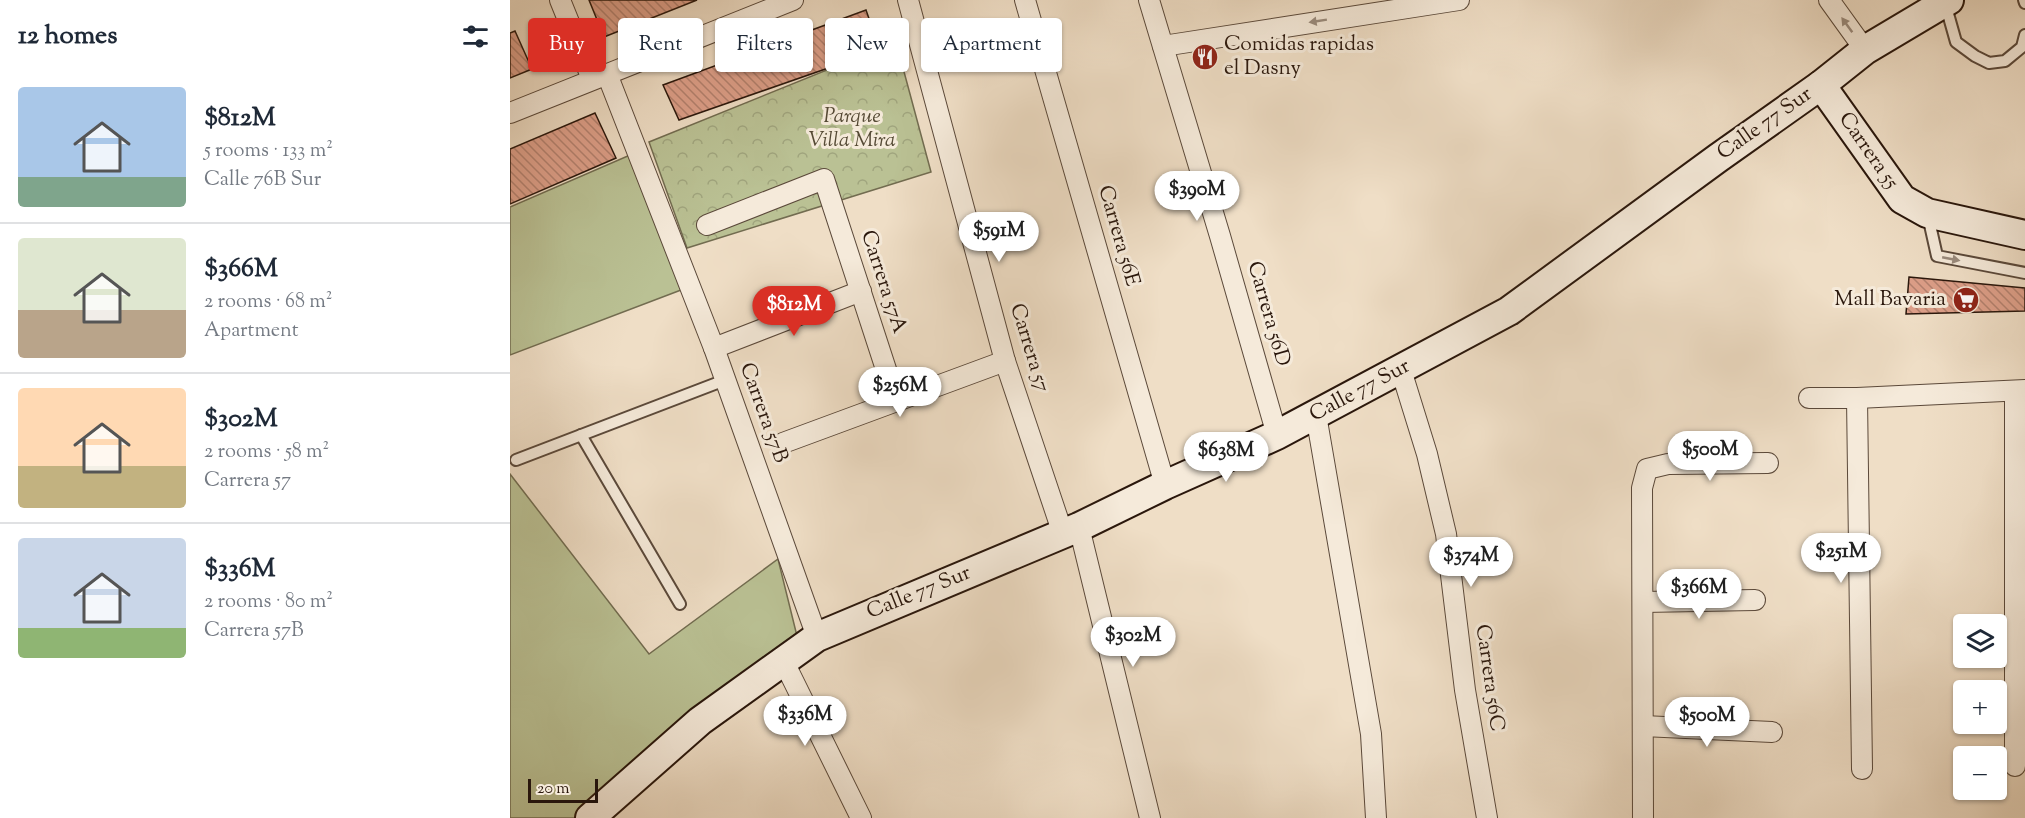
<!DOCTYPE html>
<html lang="en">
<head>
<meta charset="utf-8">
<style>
  :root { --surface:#fff; --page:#f6f6f7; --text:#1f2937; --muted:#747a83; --line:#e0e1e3; --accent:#d93025 }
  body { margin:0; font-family:"Sorts Mill Goudy",serif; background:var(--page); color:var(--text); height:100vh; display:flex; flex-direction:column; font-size:22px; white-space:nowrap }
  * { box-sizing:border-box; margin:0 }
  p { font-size:20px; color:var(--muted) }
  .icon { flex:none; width:33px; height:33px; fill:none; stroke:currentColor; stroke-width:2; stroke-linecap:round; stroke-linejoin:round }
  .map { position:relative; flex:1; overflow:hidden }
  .side { display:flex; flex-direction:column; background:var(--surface); width:510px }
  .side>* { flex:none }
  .hud { position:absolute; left:18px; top:18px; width:570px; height:54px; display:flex; gap:12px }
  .controls { position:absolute; left:1443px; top:614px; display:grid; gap:12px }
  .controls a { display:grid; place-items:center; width:54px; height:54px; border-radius:6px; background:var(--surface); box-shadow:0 2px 4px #0004; font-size:30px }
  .scale { position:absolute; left:18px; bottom:15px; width:70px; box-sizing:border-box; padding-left:6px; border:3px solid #2a170c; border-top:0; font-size:16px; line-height:21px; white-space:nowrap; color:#2a170c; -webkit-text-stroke:4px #f5eada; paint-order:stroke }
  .price { position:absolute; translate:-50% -51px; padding:0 14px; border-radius:21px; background:#fff; color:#222; font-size:20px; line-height:39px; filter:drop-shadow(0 2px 3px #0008) }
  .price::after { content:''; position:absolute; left:50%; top:36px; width:18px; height:14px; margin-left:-9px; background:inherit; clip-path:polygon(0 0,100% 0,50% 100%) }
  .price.current { background:var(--accent); color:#fff }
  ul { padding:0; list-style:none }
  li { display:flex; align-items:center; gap:18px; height:150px; padding:0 18px }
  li+li { border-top:2px solid var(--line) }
  li span { display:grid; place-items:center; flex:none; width:168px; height:120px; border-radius:6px; color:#555 }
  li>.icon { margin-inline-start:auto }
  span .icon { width:72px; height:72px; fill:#fffc; stroke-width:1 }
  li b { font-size:26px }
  h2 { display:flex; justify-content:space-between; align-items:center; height:72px; padding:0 18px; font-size:26px }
  .pill { padding:0 21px; border-radius:6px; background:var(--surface); box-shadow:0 2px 4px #0004; font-size:21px; line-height:54px }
  .pill.current { background:var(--accent); color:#fff }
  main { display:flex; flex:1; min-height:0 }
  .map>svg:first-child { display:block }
  .green { fill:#bac194; stroke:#726c50; stroke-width:1.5 }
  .forest { fill:url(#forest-crowns); stroke:#726c50; stroke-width:1.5 }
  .building { fill:url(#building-back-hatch); stroke:#2a170c; stroke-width:1.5 }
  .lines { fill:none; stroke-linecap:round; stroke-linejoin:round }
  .lane-casing { stroke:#5b493a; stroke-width:14 }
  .street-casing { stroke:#5b493a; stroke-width:22 }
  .secondary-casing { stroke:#2a170c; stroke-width:32 }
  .lane { stroke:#f5eada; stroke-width:10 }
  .street { stroke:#f5eada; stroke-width:20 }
  .secondary { stroke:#f5eada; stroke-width:28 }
  .oneway { fill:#9a8b7d }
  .labels { text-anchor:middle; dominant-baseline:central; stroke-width:6; stroke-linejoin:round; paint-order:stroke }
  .poi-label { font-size:21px; fill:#2a170c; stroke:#f5eada; text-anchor:start }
  .park-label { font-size:21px; font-style:italic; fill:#554a35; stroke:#f5eada }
  .street-label { font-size:21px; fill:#2a170c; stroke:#f5eada }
</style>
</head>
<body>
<main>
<section class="side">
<h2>12 homes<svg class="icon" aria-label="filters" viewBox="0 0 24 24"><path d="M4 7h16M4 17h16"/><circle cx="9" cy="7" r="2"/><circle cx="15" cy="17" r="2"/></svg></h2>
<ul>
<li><span style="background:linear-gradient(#a9c7e8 75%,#7fa58c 0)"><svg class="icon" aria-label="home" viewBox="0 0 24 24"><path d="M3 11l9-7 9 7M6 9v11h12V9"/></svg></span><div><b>$812M</b><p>5 rooms · 133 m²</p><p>Calle 76B Sur</p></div></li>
<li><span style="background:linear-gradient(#dfe7d0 60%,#b9a48a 0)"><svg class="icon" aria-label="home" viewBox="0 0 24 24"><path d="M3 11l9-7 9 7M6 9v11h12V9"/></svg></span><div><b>$366M</b><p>2 rooms · 68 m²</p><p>Apartment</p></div></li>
<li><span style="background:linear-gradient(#ffd9b3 65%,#c2b280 0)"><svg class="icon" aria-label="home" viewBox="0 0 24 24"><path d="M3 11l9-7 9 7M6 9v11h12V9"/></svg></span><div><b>$302M</b><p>2 rooms · 58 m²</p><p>Carrera 57</p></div></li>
<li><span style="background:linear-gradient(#c9d6e8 75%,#8fb573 0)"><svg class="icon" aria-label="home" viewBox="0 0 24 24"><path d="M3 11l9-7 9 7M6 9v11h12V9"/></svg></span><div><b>$336M</b><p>2 rooms · 80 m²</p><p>Carrera 57B</p></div></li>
</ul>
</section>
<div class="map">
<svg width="1515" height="818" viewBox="0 0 1515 818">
  <defs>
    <pattern id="forest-crowns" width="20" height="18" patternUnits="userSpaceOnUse" patternTransform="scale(1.5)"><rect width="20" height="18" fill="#bac194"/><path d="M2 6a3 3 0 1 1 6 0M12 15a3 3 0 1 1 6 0" fill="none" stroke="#a0a57e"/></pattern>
    <pattern id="building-back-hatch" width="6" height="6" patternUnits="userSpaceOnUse" patternTransform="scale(1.5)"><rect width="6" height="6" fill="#dd9f89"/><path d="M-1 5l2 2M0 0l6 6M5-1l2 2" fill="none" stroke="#b3816e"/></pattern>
  </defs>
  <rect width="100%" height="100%" fill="#efdec6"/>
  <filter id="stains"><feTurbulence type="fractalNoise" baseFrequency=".00333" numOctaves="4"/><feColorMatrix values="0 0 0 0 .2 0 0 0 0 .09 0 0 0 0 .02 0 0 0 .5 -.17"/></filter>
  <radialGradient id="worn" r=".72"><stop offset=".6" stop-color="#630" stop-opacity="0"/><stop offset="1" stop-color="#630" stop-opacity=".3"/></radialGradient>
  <g class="green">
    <path d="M120 155 171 290 0 355V207Z"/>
    <path d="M0 474 139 654 268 559 287 636 68 818H0Z"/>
  </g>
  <path class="forest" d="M386 42 421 172 177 248 139 142Z"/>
  <g class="building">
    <path d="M79 0H187L94 37Z"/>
    <path d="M356 10 370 50 169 120 153 85Z"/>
    <path d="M5 31 22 69 0 78V33Z"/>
    <path d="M85 113 106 158 0 204V149Z"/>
    <path d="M1399 277 1515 288V311L1396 314Z"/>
  </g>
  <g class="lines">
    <defs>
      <g id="lane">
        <path d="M1514 0 1515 3"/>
        <path d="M1435 3 1446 42 1465 56 1479 63 1495 61 1512 47 1515 35"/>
        <path d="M1418 216 1427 256 1515 273"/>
        <path d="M71 435 170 604"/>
        <path d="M6 460 215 380"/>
      </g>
      <g id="street">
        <path d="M50 0 82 79"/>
        <path d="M398 0 495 361 553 534"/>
        <path d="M515 0 655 485"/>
        <path d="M639 0 710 236 767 435"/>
        <path d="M1319 0 1355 50"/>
        <path d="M653 46 949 0"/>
        <path d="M97 74 204 348 307 637"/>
        <path d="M0 113 283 0"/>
        <path d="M197 225 314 179 386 400"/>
        <path d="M204 348 351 291"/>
        <path d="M891 370 917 454 936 534 955 690 977 818"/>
        <path d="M1505 391V766"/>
        <path d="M1299 398H1347L1515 390"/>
        <path d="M1347 398 1352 769"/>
        <path d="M806 415 861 734 866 818"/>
        <path d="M273 443 495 361"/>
        <path d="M569 527 640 818"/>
        <path d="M1133 602 1245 600"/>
        <path d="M273 660 351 818"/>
        <path d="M1133 726 1262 732"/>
        <path d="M1133 818 1132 488 1137 469 1158 464 1258 463"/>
      </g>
      <g id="secondary">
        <path d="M1311 85 1392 199 1417 213 1515 235"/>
        <path d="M80 818 190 721 307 637 569 527 655 485 767 435 999 311 1208 158 1311 85 1355 50 1439 0"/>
      </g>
    </defs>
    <use href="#lane" class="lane-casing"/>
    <use href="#street" class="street-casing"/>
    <use href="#secondary" class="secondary-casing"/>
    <use href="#lane" class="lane"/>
    <use href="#street" class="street"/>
    <use href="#secondary" class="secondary"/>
  </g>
  <defs><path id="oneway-solid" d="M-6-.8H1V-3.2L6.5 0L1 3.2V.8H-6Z" transform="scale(1.5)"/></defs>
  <g class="oneway">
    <use href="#oneway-solid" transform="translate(808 21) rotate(171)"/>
    <use href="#oneway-solid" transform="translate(1337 25) rotate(-126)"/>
    <use href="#oneway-solid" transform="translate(1441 259) rotate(11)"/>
  </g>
  <defs>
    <symbol id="restaurant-disc" viewBox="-11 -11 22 22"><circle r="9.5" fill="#8f2418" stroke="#f5eada"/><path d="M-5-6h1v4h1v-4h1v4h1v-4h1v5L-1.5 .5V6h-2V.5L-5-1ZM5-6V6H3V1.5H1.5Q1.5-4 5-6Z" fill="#fff"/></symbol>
    <symbol id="supermarket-disc" viewBox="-11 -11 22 22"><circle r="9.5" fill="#8f2418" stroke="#f5eada"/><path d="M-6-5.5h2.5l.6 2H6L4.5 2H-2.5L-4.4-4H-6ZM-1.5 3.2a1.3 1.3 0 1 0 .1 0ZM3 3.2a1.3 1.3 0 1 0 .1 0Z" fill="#fff"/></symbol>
  </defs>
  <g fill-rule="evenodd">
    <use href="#restaurant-disc" x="680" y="42" width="30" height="30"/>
    <use href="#supermarket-disc" x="1441" y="285" width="30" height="30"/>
  </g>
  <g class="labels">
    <g class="poi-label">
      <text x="714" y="45">Comidas rapidas<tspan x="714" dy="24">el Dasny</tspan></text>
      <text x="1436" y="300" text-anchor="end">Mall Bavaria</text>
    </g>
    <g class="park-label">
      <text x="342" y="117">Parque<tspan x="342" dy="24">Villa Mira</tspan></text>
    </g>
    <g class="street-label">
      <text transform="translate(1255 124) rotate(-35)">Calle 77 Sur</text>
      <text transform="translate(1358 151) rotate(55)">Carrera 55</text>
      <text transform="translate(608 236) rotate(74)">Carrera 56E</text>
      <text transform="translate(373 282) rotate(72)">Carrera 57A</text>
      <text transform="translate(758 314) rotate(74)">Carrera 56D</text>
      <text transform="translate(519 348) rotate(73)">Carrera 57</text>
      <text transform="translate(850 391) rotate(-28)">Calle 77 Sur</text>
      <text transform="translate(253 413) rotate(70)">Carrera 57B</text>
      <text transform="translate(409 593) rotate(-22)">Calle 77 Sur</text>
      <text transform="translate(979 678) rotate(82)">Carrera 56C</text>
    </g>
  </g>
  <rect width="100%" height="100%" filter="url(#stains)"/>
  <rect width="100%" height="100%" fill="url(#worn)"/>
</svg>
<div class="controls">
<a><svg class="icon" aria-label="layers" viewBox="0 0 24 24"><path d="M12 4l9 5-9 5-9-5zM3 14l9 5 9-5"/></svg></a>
<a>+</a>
<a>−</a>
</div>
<div class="scale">20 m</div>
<b class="price" style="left:687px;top:222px">$390M</b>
<b class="price" style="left:489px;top:263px">$591M</b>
<b class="price current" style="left:284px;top:337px">$812M</b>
<b class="price" style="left:390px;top:418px">$256M</b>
<b class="price" style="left:1200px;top:482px">$500M</b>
<b class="price" style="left:716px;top:483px">$638M</b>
<b class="price" style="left:1331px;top:584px">$251M</b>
<b class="price" style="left:961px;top:588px">$374M</b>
<b class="price" style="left:1189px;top:620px">$366M</b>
<b class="price" style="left:623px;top:668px">$302M</b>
<b class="price" style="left:295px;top:747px">$336M</b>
<b class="price" style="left:1197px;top:748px">$500M</b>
<div class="hud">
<a class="pill current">Buy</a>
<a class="pill">Rent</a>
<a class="pill">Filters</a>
<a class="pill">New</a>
<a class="pill">Apartment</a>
</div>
</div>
</main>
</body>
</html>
